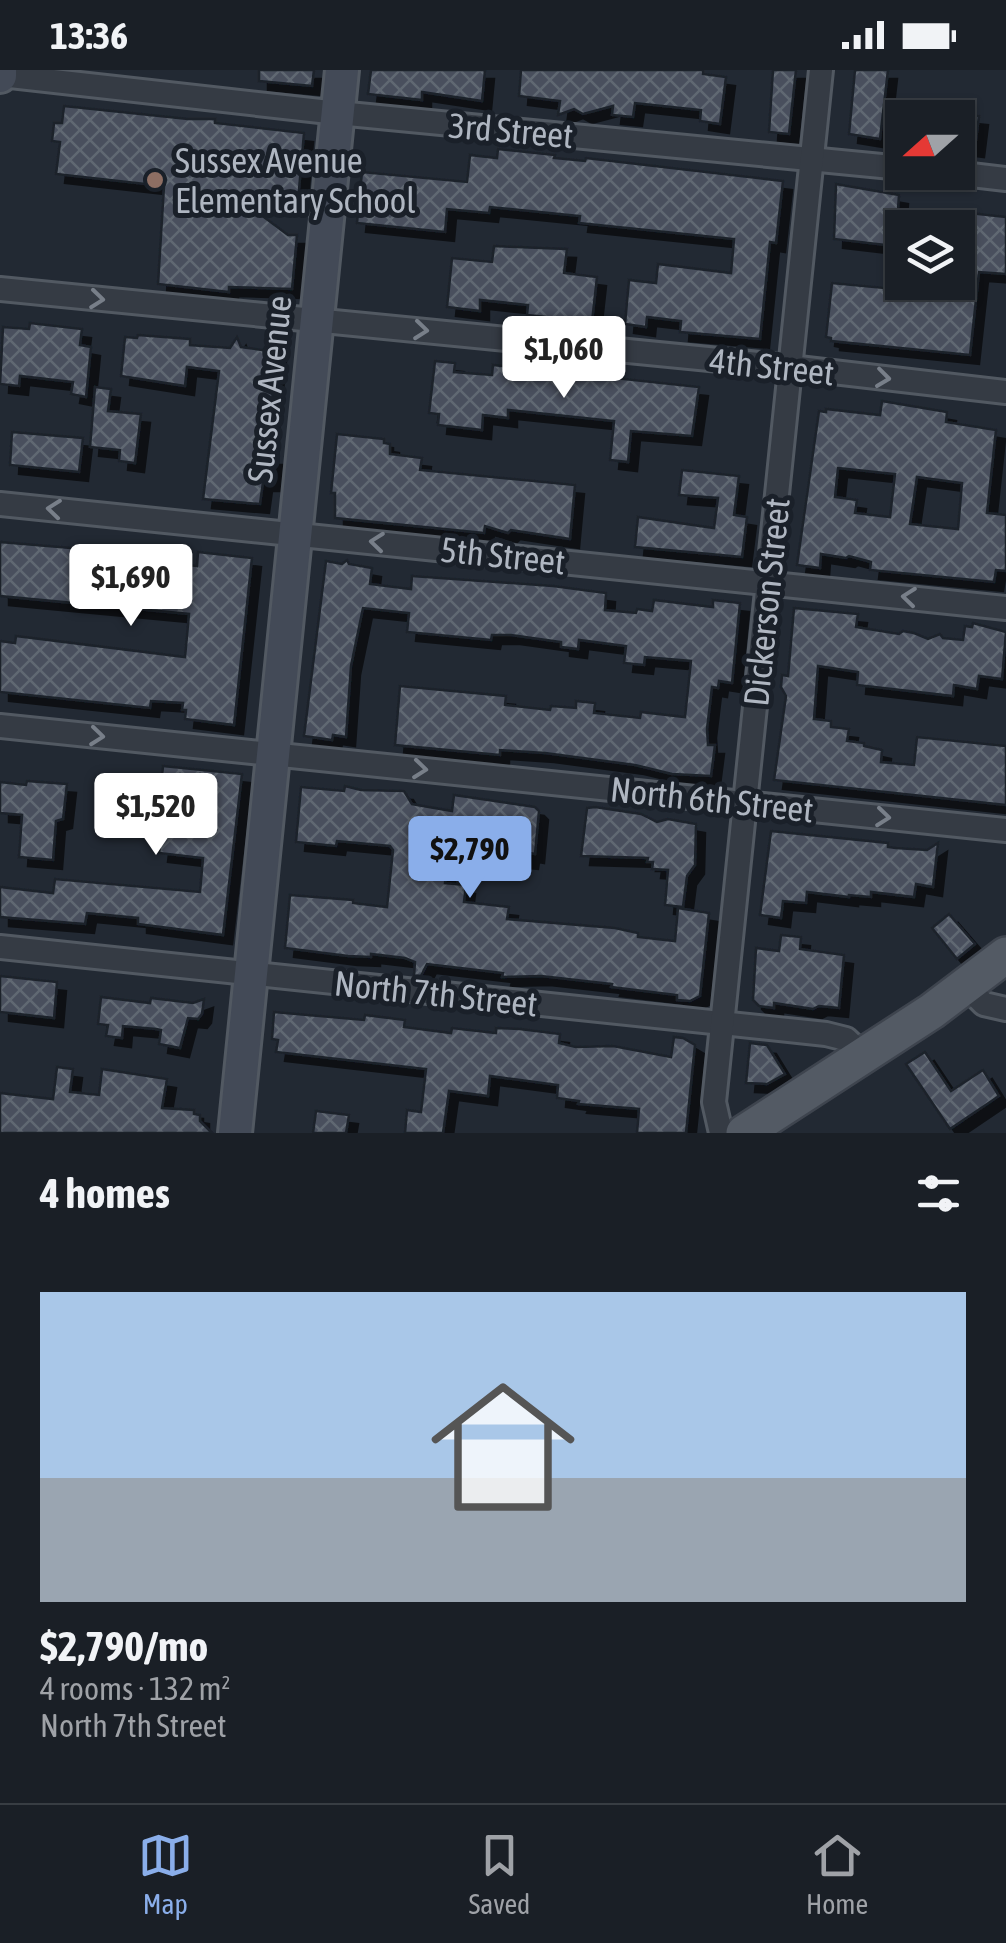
<!DOCTYPE html>
<html lang="en">
<head>
<meta charset="utf-8">
<style>
  :root { --surface:#1a1f26; --page:#272c32; --text:#f1f3f6; --muted:#9fa2a7; --line:#383d43; --accent:#8aaeea }
  body { margin:0; font-family:"Asap Condensed",sans-serif; background:var(--page); color:var(--text); height:100vh; display:flex; flex-direction:column; font-size:38px; white-space:nowrap }
  * { box-sizing:border-box; margin:0 }
  p { font-size:32px; color:var(--muted) }
  .icon { flex:none; width:55px; height:55px; fill:none; stroke:currentColor; stroke-width:2; stroke-linecap:round; stroke-linejoin:round }
  .map { position:relative; height:1063px; overflow:hidden }
  .details { display:flex; flex-direction:column; background:var(--surface); flex:1 }
  .details>* { flex:none }
  .needle { width:65px; rotate:249deg }
  .fabs { position:absolute; left:885px; top:30px; display:grid; gap:20px }
  .fabs a { display:grid; place-items:center; width:90px; height:90px; border-radius:0px; background:var(--surface); box-shadow:0 2px 8px #0004,0 0 0 2px var(--line); font-size:50px }
  .price { position:absolute; translate:-50% -85px; padding:0 22px; border-radius:10px; background:#fff; color:#222; font-size:32px; line-height:65px; filter:drop-shadow(0 2px 5px #0008) }
  .price::after { content:''; position:absolute; left:50%; top:60px; width:30px; height:22px; margin-left:-15px; background:inherit; clip-path:polygon(0 0,100% 0,50% 100%) }
  .price.selected { background:var(--accent); color:#111 }
  ul { padding:0; list-style:none }
  li { display:grid; align-content:center; gap:20px; height:530px; padding:0 40px }
  li+li { border-top:2px solid var(--line) }
  li span { display:grid; place-items:center; height:310px; border-radius:0px; color:#555 }
  li>.icon { margin-inline-start:auto }
  span .icon { width:180px; height:180px; fill:#fffc; stroke-width:1 }
  li b { font-size:42px }
  h2 { display:flex; justify-content:space-between; align-items:center; height:120px; padding:0 40px; font-size:42px }
  .status { display:flex; justify-content:space-between; align-items:center; height:70px; padding:0 50px; background:var(--surface); direction:ltr }
  .status svg { height:28px; fill:currentColor }
  .tabs { display:flex; justify-content:space-around; align-items:center; height:140px; border-top:2px solid var(--line); background:var(--surface); font-size:28px; color:var(--muted) }
  .tabs a { display:grid; justify-items:center; gap:5px }
  .tabs .selected { color:var(--accent) }
  .map>svg:first-child { display:block }
  .building { fill:url(#building-cross-hatch); stroke:#1c222b; stroke-width:2.5; fill-rule:evenodd; filter:url(#shadow) }
  .lines { fill:none; stroke-linecap:round; stroke-linejoin:round }
  .street-casing { stroke:#525962; stroke-width:28 }
  .secondary-casing { stroke:#525962; stroke-width:38 }
  .primary-casing { stroke:#3e444e; stroke-width:40 }
  .street { stroke:#353b44; stroke-width:22 }
  .secondary { stroke:#434a57; stroke-width:32 }
  .primary { stroke:#535a64; stroke-width:35 }
  .oneway { stroke:#787f89 }
  .education-dot { fill:#8d6e63; stroke:#1a2029; stroke-width:4 }
  .labels { text-anchor:middle; dominant-baseline:central; stroke-width:10; stroke-linejoin:round; paint-order:stroke }
  .street-label { font-size:35px; fill:#afb6c1; stroke:#1a2029 }
  .poi-label { font-size:35px; fill:#afb6c1; stroke:#1a2029; text-anchor:start }
</style>
</head>
<body>
<div class="status"><b>13:36</b><svg viewBox="0 0 49 12"><path d="M0 12V9h3v3zM5 12V6h3v6zM10 12V3h3v9zM15 12V0h3v12zM26 1h20v11H26zM47 4h2v5h-2z"/></svg></div>
<div class="map">
<svg width="1006" height="1063" viewBox="0 0 1006 1063">
  <defs>
    <pattern id="building-cross-hatch" width="8" height="8" patternUnits="userSpaceOnUse" patternTransform="scale(2.5)"><rect width="8" height="8" fill="#48505d"/><path d="M0 0l8 8M0 8l8-8" fill="none" stroke="#606772"/></pattern>
    <filter id="shadow"><feDropShadow dx="9" dy="9" stdDeviation="0" flood-color="#0009"/></filter>
  </defs>
  <rect width="100%" height="100%" fill="#222933"/>
  <g class="building">
    <path d="M259 0H314L312 16 259 11Z"/>
    <path d="M371 0H485L482 31 422 22V30L368 24Z"/>
    <path d="M521 0H703V4L726 7 720 54 700 51 701 40 635 33 633 47 612 45 613 36 583 44 574 39 558 45 560 31 519 26Z"/>
    <path d="M773 0H796L789 64 769 62Z"/>
    <path d="M855 0H888L880 69 849 64Z"/>
    <path d="M64 36 188 49H215V53L304 63 298 131 233 124 288 165H297L292 219 229 217V222L158 214 164 116 56 104 60 72 52 71 54 53H62Z"/>
    <path d="M958 44 979 46 975 78 958 76Z"/>
    <path d="M498 79 555 85 554 88 585 91 586 88 783 111 776 173 770 172 760 269 680 262 681 251 647 247 646 257 625 254 629 210 656 213 658 194 731 203 734 169 579 153 580 146 490 137 489 143 447 139 445 162 357 153 362 102 467 112 470 85 497 88Z"/>
    <path d="M836 114 899 125 898 139 902 140 894 176 834 169Z"/>
    <path d="M960 142 1006 147V204L979 202 970 285 831 271V268L826 267 832 213 958 225Z"/>
    <path d="M494 176 567 179 564 203 597 207 592 252 527 245 528 235 480 230V241L447 237 452 188 492 192Z"/>
    <path d="M30 253 82 259 80 275 91 277 86 327 71 324 73 312 20 306 19 316 0 314 3 257 29 259Z"/>
    <path d="M138 265 190 269V275L230 278 237 267 241 277 277 282 269 360V386H273L271 412H263L260 434 203 429 219 301 187 297 185 316 121 306 125 267 137 268Z"/>
    <path d="M435 291 455 293 454 302 492 305 493 295 699 317 692 366 631 361 628 392 610 390 614 351 508 340V348L483 345 482 360 438 355 439 344 429 343Z"/>
    <path d="M95 317 111 319 108 341 141 344 135 393 119 391 120 380 90 377Z"/>
    <path d="M882 331 947 342 946 352 996 360 987 443 1006 445V501L996 500 994 512 870 500 871 492 849 486 846 488 821 484 820 498 797 495 819 341 826 342V339L880 345ZM838 398 895 404 890 447 855 443 857 430 835 427ZM917 407 962 413 958 459 910 454Z"/>
    <path d="M12 362 83 368 79 402 10 395Z"/>
    <path d="M337 364 384 369V373L390 374V384L422 388 420 400 575 415 570 469 511 460 508 463 485 456 484 463 335 448V423H331Z"/>
    <path d="M682 400 739 406 734 445 747 447 742 487 635 477 638 447 714 458 718 428 679 425Z"/>
    <path d="M0 472 166 486 165 492 197 496 198 482 252 488 234 655 185 649 186 640H182L183 633 151 631 150 638 0 622V571L15 573 16 566 185 587 189 544 0 526Z"/>
    <path d="M347 490 349 494 372 498 370 514 411 519 412 506 553 516 606 523 605 540 636 543 637 539 652 541 654 530 713 537V530L740 533 732 613 719 611 718 618 712 617 707 659 708 675H715L711 706 672 704 635 695 545 683 500 680V685L395 675 400 616 506 626 505 635 550 640 551 636 576 638V631L595 633 594 643 640 648 641 642 685 647 691 591 645 587 644 595 624 593 626 576 579 570 578 579 561 577V572L511 565H492L491 570 407 562 409 543 363 538 351 596 346 667 333 665 332 670 304 666 326 491 342 494Z"/>
    <path d="M794 538 858 544 856 557 899 564 903 561 914 563 928 569 940 564 943 568 963 570 965 556 972 557 973 553 1006 562 1002 609 979 606 977 619 954 615 953 626 857 615 858 602 818 596 814 649 831 651V657L849 659 847 671 864 673V676L882 680 881 692 914 695 917 667 1006 676V735L774 710 786 626 781 617 782 605 788 606Z"/>
    <path d="M163 696 242 704 223 865 138 854V848L87 843 85 854 0 847V817L53 823 55 809 200 822 203 788 159 783 163 750 127 744 126 756 108 754 110 723 116 724 117 712 161 717Z"/>
    <path d="M27 711 67 714 63 749 56 751 53 790 19 787 22 745 0 743V712L26 715Z"/>
    <path d="M345 716 361 720 404 721 412 734 452 741 454 725 535 737 539 741 535 784 530 783 529 790 448 782 445 813 466 815 464 832 509 837 507 849 615 858 638 863V867L675 871 678 838 709 843 700 926 690 931 677 930V925L611 917 612 914 541 906 502 907 503 903 427 894 421 906H414L415 892 405 888 371 884V887L348 886 285 878 290 825 353 830V833L387 837 393 780 390 776 337 771 336 776 296 772 301 717 344 721Z"/>
    <path d="M595 737 641 744 657 752 668 749 696 754 695 795 687 806 683 837 665 835 668 800 652 799 653 792H647L648 788 581 786 587 738Z"/>
    <path d="M771 761 888 773V777L896 778 927 780 938 773 933 817 916 814 914 827 871 822V827L849 825V827L807 822 806 833 783 831 781 848 760 845Z"/>
    <path d="M949 844 975 874 957 889 932 858Z"/>
    <path d="M781 865 801 867 800 879 844 885 839 938 819 936 813 939 774 933V938L759 936 753 930 756 878 779 881Z"/>
    <path d="M0 906 57 912 54 948 0 942Z"/>
    <path d="M101 927 150 933 151 928 193 933 204 929 202 944 198 949 188 948 180 978 159 974 161 960 156 959 123 956 122 968 106 966 108 955 98 954Z"/>
    <path d="M274 942 364 950 365 945 405 950 404 957 451 963 452 958 496 963V958L520 959 560 964 559 973 576 977 613 976 671 987 674 967 683 968 695 975 686 1063H637L639 1039 578 1034 579 1031 557 1028 558 1015 490 1006 488 1026 449 1021 443 1063H405L407 1040 421 1042 426 999 276 982 278 970 272 969Z"/>
    <path d="M750 973 767 975 785 1004 767 1014 746 1013Z"/>
    <path d="M925 982 951 1021 983 1000 999 1026 950 1059 906 994Z"/>
    <path d="M57 997 73 999 70 1022 99 1025 102 999 167 1009 162 1038 194 1040V1044L200 1045V1051L212 1063H0V1023L53 1029Z"/>
    <path d="M316 1041 349 1045 346 1063H313Z"/>
  </g>
  <g class="lines">
    <defs>
      <g id="street">
        <path d="M0 5 338 43 902 98"/>
        <path d="M946 102 1006 109"/>
        <path d="M0 219 790 297 1006 322"/>
        <path d="M0 434 1006 538"/>
        <path d="M0 656 1006 760"/>
        <path d="M0 877 826 964 846 969 864 986"/>
        <path d="M967 917 984 934 1006 939"/>
        <path d="M721 1063 714 1032 821 0"/>
      </g>
      <g id="secondary">
        <path d="M0 6V0"/>
        <path d="M235 1063 342 0"/>
      </g>
      <path id="primary" d="M744 1063 932 941 1006 885"/>
    </defs>
    <use href="#street" class="street-casing"/>
    <use href="#secondary" class="secondary-casing"/>
    <use href="#primary" class="primary-casing"/>
    <use href="#street" class="street"/>
    <use href="#secondary" class="secondary"/>
    <use href="#primary" class="primary"/>
  </g>
  <defs><path id="oneway-chevron" d="M-2-3.5L2.5 0L-2 3.5" fill="none" stroke-width="1.6" stroke-linecap="round" stroke-linejoin="round" transform="scale(2.5)"/></defs>
  <g class="oneway">
    <use href="#oneway-chevron" transform="translate(97 229) rotate(6)"/>
    <use href="#oneway-chevron" transform="translate(421 260) rotate(6)"/>
    <use href="#oneway-chevron" transform="translate(883 308) rotate(7)"/>
    <use href="#oneway-chevron" transform="translate(54 439) rotate(-174)"/>
    <use href="#oneway-chevron" transform="translate(377 472) rotate(-174)"/>
    <use href="#oneway-chevron" transform="translate(909 527) rotate(-174)"/>
    <use href="#oneway-chevron" transform="translate(97 666) rotate(6)"/>
    <use href="#oneway-chevron" transform="translate(420 699) rotate(6)"/>
    <use href="#oneway-chevron" transform="translate(883 747) rotate(6)"/>
  </g>
  <circle class="education-dot" cx="155" cy="110" r="10"/>
  <g class="labels">
    <g class="street-label">
      <text transform="translate(511 60) rotate(5)">3rd Street</text>
      <text transform="translate(772 296) rotate(6)">4th Street</text>
      <text transform="translate(269 319) rotate(-84)">Sussex Avenue</text>
      <text transform="translate(503 485) rotate(6)">5th Street</text>
      <text transform="translate(766 532) rotate(-84)">Dickerson Street</text>
      <text transform="translate(712 729) rotate(6)">North 6th Street</text>
      <text transform="translate(436 923) rotate(6)">North 7th Street</text>
    </g>
    <g class="poi-label">
      <text x="175" y="90">Sussex Avenue<tspan x="175" dy="40">Elementary School</tspan></text>
    </g>
  </g>
</svg>
<div class="fabs">
<a><svg class="needle" viewBox="-14 -14 28 28"><path d="M0-13l5 13h-10z" fill="#e53935"/><path d="M0 13l5-13h-10z" fill="#9fa2a7"/></svg></a>
<a><svg class="icon" aria-label="layers" viewBox="0 0 24 24"><path d="M12 4l9 5-9 5-9-5zM3 14l9 5 9-5"/></svg></a>
</div>
<b class="price" style="left:564px;top:331px">$1,060</b>
<b class="price" style="left:131px;top:559px">$1,690</b>
<b class="price" style="left:156px;top:788px">$1,520</b>
<b class="price selected" style="left:470px;top:831px">$2,790</b>
</div>
<section class="details">
<h2>4 homes<svg class="icon" aria-label="filters" viewBox="0 0 24 24"><path d="M4 7h16M4 17h16"/><circle cx="9" cy="7" r="2"/><circle cx="15" cy="17" r="2"/></svg></h2>
<ul>
<li><span style="background:linear-gradient(#a9c7e8 60%,#9aa5b1 0)"><svg class="icon" aria-label="home" viewBox="0 0 24 24"><path d="M3 11l9-7 9 7M6 9v11h12V9"/></svg></span><div><b>$2,790/mo</b><p>4 rooms · 132 m²</p><p>North 7th Street</p></div></li>
</ul>
</section>
<nav class="tabs">
<a class="selected"><svg class="icon" aria-label="map" viewBox="0 0 24 24"><path d="M3 6l6-2 6 2 6-2v14l-6 2-6-2-6 2zM9 4v14M15 6v14"/></svg>Map</a>
<a><svg class="icon" aria-label="saved" viewBox="0 0 24 24"><path d="M7 4h10v16l-5-4-5 4z"/></svg>Saved</a>
<a><svg class="icon" aria-label="home" viewBox="0 0 24 24"><path d="M3 11l9-7 9 7M6 9v11h12V9"/></svg>Home</a>
</nav>
</body>
</html>
